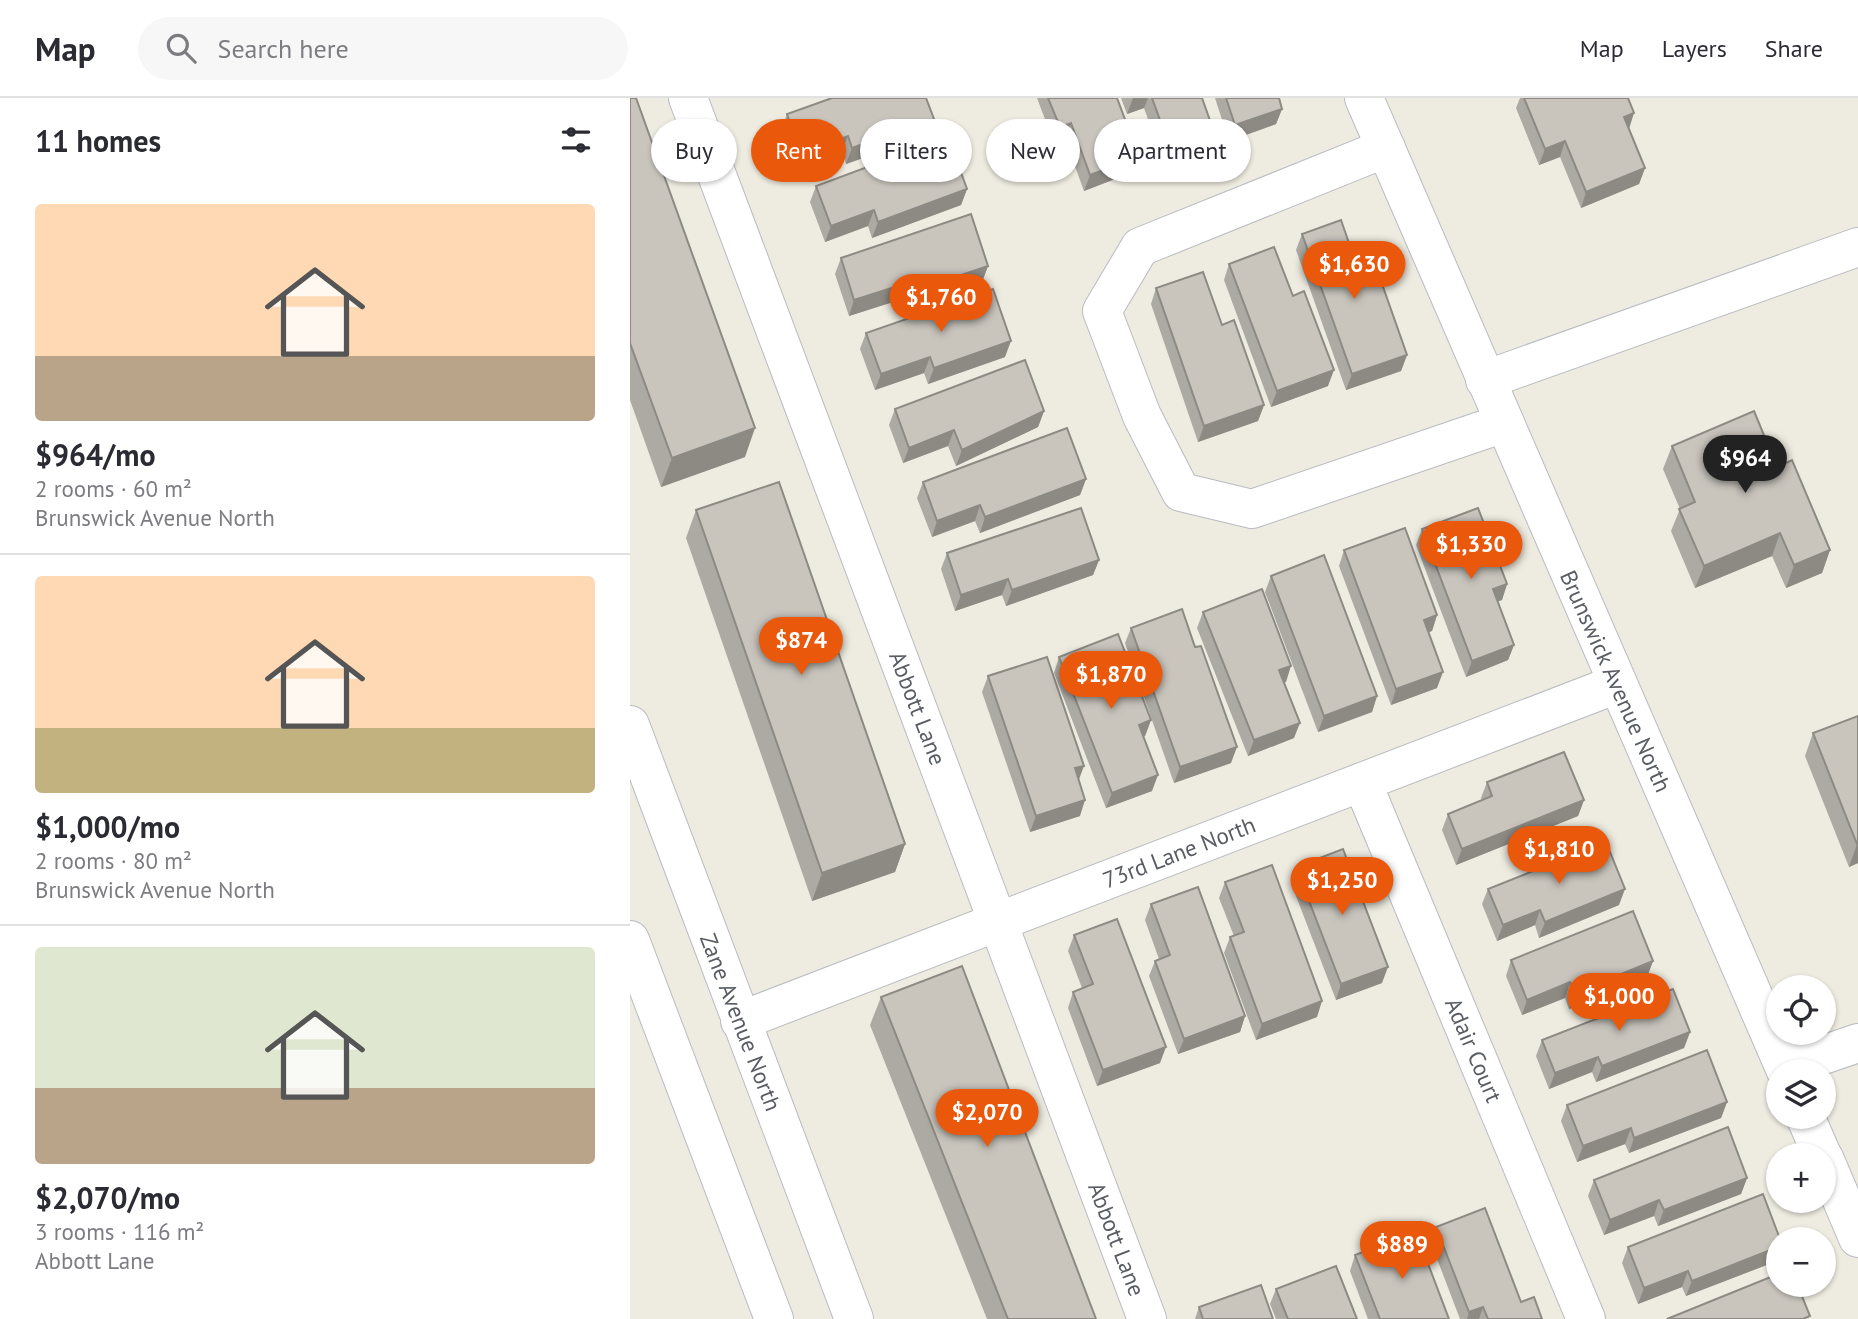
<!DOCTYPE html>
<html lang="en">
<head>
<meta charset="utf-8">
<style>
  :root { --surface:#fff; --page:#f7f7f7; --text:#2b2b33; --muted:#7c7c81; --line:#e1e1e2; --accent:#ea580c }
  body { margin:0; font-family:"PT Sans",sans-serif; background:var(--page); color:var(--text); height:100vh; display:flex; flex-direction:column; font-size:26px; white-space:nowrap }
  * { box-sizing:border-box; margin:0 }
  p { font-size:23px; color:var(--muted) }
  .icon { flex:none; width:38px; height:38px; fill:none; stroke:currentColor; stroke-width:2; stroke-linecap:round; stroke-linejoin:round }
  .map { position:relative; flex:1; overflow:hidden }
  .sheet { display:flex; flex-direction:column; background:var(--surface); width:630px }
  .sheet>* { flex:none }
  .hud { position:absolute; left:21px; top:21px; width:665px; height:63px; display:flex; gap:14px }
  .controls { position:absolute; left:1136px; top:877px; display:grid; gap:14px }
  .controls a { display:grid; place-items:center; width:70px; height:70px; border-radius:50%; background:var(--surface); box-shadow:0 2px 5px #0004; font-size:35px }
  .price { position:absolute; translate:-50% -60px; padding:0 16px; border-radius:24px; background:var(--accent); color:#fff; font-size:23px; line-height:46px; filter:drop-shadow(0 2px 4px #0008) }
  .price::after { content:''; position:absolute; left:50%; top:42px; width:21px; height:16px; margin-left:-10px; background:inherit; clip-path:polygon(0 0,100% 0,50% 100%) }
  .price.active { background:#222; color:#fff }
  ul { padding:0; list-style:none }
  li { display:grid; align-content:center; gap:14px; height:371px; padding:0 35px }
  li+li { border-top:2px solid var(--line) }
  li span { display:grid; place-items:center; height:217px; border-radius:7px; color:#555 }
  li>.icon { margin-inline-start:auto }
  span .icon { width:126px; height:126px; fill:#fffc; stroke-width:1 }
  li b { font-size:30px }
  h2 { display:flex; justify-content:space-between; align-items:center; height:84px; padding:0 35px; font-size:30px }
  .chip { padding:0 24px; border-radius:32px; background:var(--surface); box-shadow:0 2px 5px #0004; font-size:24px; line-height:63px }
  .chip.active { background:var(--accent); color:#fff }
  header { display:flex; align-items:center; gap:42px; box-sizing:border-box; height:98px; padding:0 35px; background:var(--surface); border-bottom:2px solid var(--line) }
  header strong { font-size:33px }
  nav { display:flex; gap:38px; margin-inline-start:auto; font-size:24px }
  .search { width:490px; height:63px; background:var(--page); display:flex; align-items:center; gap:18px; box-sizing:border-box; padding:0 24px; border-radius:38px; color:var(--muted); font-size:26px }
  main { display:flex; flex:1; min-height:0 }
  .map>svg:first-child { display:block }
  .lines { fill:none; stroke-linecap:round; stroke-linejoin:round }
  .minor-casing { stroke:#b8bbc1; stroke-width:40 }
  .minor { stroke:#fff; stroke-width:38 }
  .wall { fill:#ada9a3 }
  .shaded-wall { fill:#8d8a84 }
  .building { fill:#c9c5bd; stroke:#8d8a84; stroke-width:2 }
  .labels { text-anchor:middle; dominant-baseline:central; stroke-width:5; stroke-linejoin:round; paint-order:stroke }
  .street-label { font-size:23px; fill:#595d63; stroke:#fff }
</style>
</head>
<body>
<header>
<strong>Map</strong>
<div class="search"><svg class="icon" aria-label="search" viewBox="0 0 24 24"><circle cx="10" cy="10" r="6"/><path d="M15 15l6 6"/></svg>Search here</div>
<nav><a>Map</a><a>Layers</a><a>Share</a></nav>
</header>
<main>
<section class="sheet">
<h2>11 homes<svg class="icon" aria-label="filters" viewBox="0 0 24 24"><path d="M4 7h16M4 17h16"/><circle cx="9" cy="7" r="2"/><circle cx="15" cy="17" r="2"/></svg></h2>
<ul>
<li><span style="background:linear-gradient(#ffd9b3 70%,#b9a48a 0)"><svg class="icon" aria-label="home" viewBox="0 0 24 24"><path d="M3 11l9-7 9 7M6 9v11h12V9"/></svg></span><div><b>$964/mo</b><p>2 rooms · 60 m²</p><p>Brunswick Avenue North</p></div></li>
<li><span style="background:linear-gradient(#ffd9b3 70%,#c2b280 0)"><svg class="icon" aria-label="home" viewBox="0 0 24 24"><path d="M3 11l9-7 9 7M6 9v11h12V9"/></svg></span><div><b>$1,000/mo</b><p>2 rooms · 80 m²</p><p>Brunswick Avenue North</p></div></li>
<li><span style="background:linear-gradient(#dfe7d0 65%,#b9a48a 0)"><svg class="icon" aria-label="home" viewBox="0 0 24 24"><path d="M3 11l9-7 9 7M6 9v11h12V9"/></svg></span><div><b>$2,070/mo</b><p>3 rooms · 116 m²</p><p>Abbott Lane</p></div></li>
</ul>
</section>
<div class="map">
<svg width="1228" height="1221" viewBox="0 0 1228 1221">
  <rect width="100%" height="100%" fill="#eeebe0"/>
  <g class="lines">
    <defs>
      <g id="minor">
        <path d="M58 0 517 1221"/>
        <path d="M734 0 1156 973"/>
        <path d="M756 50 510 149 472 213 512 318 551 394 622 411 874 325"/>
        <path d="M855 282 1228 149"/>
        <path d="M0 627 224 1221"/>
        <path d="M732 684 956 1221"/>
        <path d="M0 842 144 1221"/>
        <path d="M110 923 987 586"/>
        <path d="M1155 970 1228 945"/>
        <path d="M1175 1018 1192 1057"/>
        <path d="M1194 1060 1228 1140"/>
      </g>
    </defs>
    <use href="#minor" class="minor-casing"/>
    <use href="#minor" class="minor"/>
  </g>
  <g class="wall">
    <path d="M0 0 115 359 31 389 0 302Z"/>
    <path d="M407 0H487L503 74 454 93 435 41 424 45Z"/>
    <path d="M491 0H572L583 31 578 47 533 63 514 10 497 16Z"/>
    <path d="M585 0H649L652 11 646 26 599 43Z"/>
    <path d="M890 0H998V31L1015 70 1009 86 951 110 930 59 909 67 886 10Z"/>
    <path d="M157 16 304 21 298 37 216 66 212 53 165 70 151 32Z"/>
    <path d="M186 88 337 91 331 107 242 140 238 128 195 144 180 104Z"/>
    <path d="M672 136 729 174 777 257 771 273 716 292 666 152Z"/>
    <path d="M211 160 358 168 352 184 269 211 266 203 219 218 205 176Z"/>
    <path d="M599 166 698 288 641 309 594 182Z"/>
    <path d="M526 190 592 227 634 307 628 323 568 344 521 206Z"/>
    <path d="M236 235 375 259 298 286 294 275 245 292 230 251Z"/>
    <path d="M265 311 414 313 408 329 326 368 318 348 273 365 259 327Z"/>
    <path d="M1042 348 1147 369 1200 452 1192 475 1156 490 1142 458 1065 490 1041 433 1050 411 1033 371Z"/>
    <path d="M456 381 450 397 350 435 345 423 302 439 287 400 293 384Z"/>
    <path d="M66 412 275 746 265 774 182 803 56 440Z"/>
    <path d="M792 431 877 486 872 502 868 503 884 547 878 562 836 579 786 447Z"/>
    <path d="M714 452 807 517 802 533 798 534 807 590 761 607 709 468Z"/>
    <path d="M317 455 469 462 463 477 376 508 372 497 325 513 311 471Z"/>
    <path d="M641 478 747 598 742 614 688 634 635 494Z"/>
    <path d="M573 514 656 584H654L664 640 618 658 567 530Z"/>
    <path d="M501 530 565 549 601 665 544 685 495 545Z"/>
    <path d="M429 559 521 622 515 638 513 639 522 693 476 710 424 575Z"/>
    <path d="M358 578 449 681 450 718 400 734 352 594Z"/>
    <path d="M1228 618V765L1219 769 1175 658 1183 635Z"/>
    <path d="M857 684 954 702 948 718 826 767 812 732 818 716 852 702 851 700Z"/>
    <path d="M666 769 752 885 706 902 661 785Z"/>
    <path d="M595 784 687 919 626 942 594 855 600 839 604 838 589 800Z"/>
    <path d="M858 791 989 807 909 840 905 827 867 843 852 806Z"/>
    <path d="M521 806 615 918 610 934 548 956 519 878 525 863 529 861 515 822Z"/>
    <path d="M444 837 530 965 467 988 438 910 443 894 452 890 438 853Z"/>
    <path d="M881 862 1023 863 1017 879 939 911 935 900 892 917 876 878Z"/>
    <path d="M251 899 466 1221H357L240 927Z"/>
    <path d="M1060 934 1054 950 966 984 962 974 919 991 906 958 912 942Z"/>
    <path d="M1097 1004 1091 1020 999 1055 995 1046 947 1064 931 1023 937 1007Z"/>
    <path d="M1117 1080 1111 1096 1028 1128 1024 1118 974 1137 958 1098 964 1082Z"/>
    <path d="M806 1129 891 1204 912 1221H830L801 1145Z"/>
    <path d="M998 1149 1147 1163 1056 1198 1052 1189 1008 1206 992 1165Z"/>
    <path d="M725 1157 819 1221H738L720 1173Z"/>
    <path d="M646 1191 727 1221H646L640 1206Z"/>
    <path d="M569 1209 643 1221H565Z"/>
  </g>
  <g class="shaded-wall">
    <path d="M503 0H518L514 10 497 16Z"/>
    <path d="M652 11 646 26 599 43 605 27Z"/>
    <path d="M1004 15 999 31 994 19Z"/>
    <path d="M304 21 298 37 216 66 222 50Z"/>
    <path d="M441 25 435 41 424 45 430 29Z"/>
    <path d="M583 31 578 47 533 63 539 47Z"/>
    <path d="M218 38 212 53 165 70 171 55Z"/>
    <path d="M935 43 930 59 909 67 915 51Z"/>
    <path d="M509 59 503 74 454 93 460 77Z"/>
    <path d="M1015 70 1009 86 951 110 956 94Z"/>
    <path d="M337 91 331 107 242 140 248 124Z"/>
    <path d="M244 112 238 128 195 144 201 128Z"/>
    <path d="M358 168 352 184 269 211 275 196Z"/>
    <path d="M271 187 266 203 219 218 224 202Z"/>
    <path d="M381 243 375 259 298 286 304 270Z"/>
    <path d="M777 257 771 273 716 292 722 276Z"/>
    <path d="M300 259 294 275 245 292 251 276Z"/>
    <path d="M704 272 698 288 641 309 647 293Z"/>
    <path d="M634 307 628 323 568 344 574 328Z"/>
    <path d="M414 313 408 329 326 368 332 352Z"/>
    <path d="M125 330 115 359 31 389 42 360Z"/>
    <path d="M324 332 318 348 273 365 279 350Z"/>
    <path d="M456 381 450 397 350 435 355 419Z"/>
    <path d="M350 407 345 423 302 439 307 423Z"/>
    <path d="M1150 435 1142 458 1065 490 1074 468Z"/>
    <path d="M1200 452 1192 475 1156 490 1164 467Z"/>
    <path d="M469 462 463 477 376 508 382 492Z"/>
    <path d="M378 481 372 497 325 513 331 497Z"/>
    <path d="M877 486 872 502 858 507 863 491Z"/>
    <path d="M807 517 802 533 788 538 794 522Z"/>
    <path d="M884 547 878 562 836 579 842 563Z"/>
    <path d="M661 568 656 584 643 588 649 572Z"/>
    <path d="M813 574 807 590 761 607 766 591Z"/>
    <path d="M747 598 742 614 688 634 694 618Z"/>
    <path d="M521 622 515 638 503 642 509 627Z"/>
    <path d="M670 625 664 640 618 658 624 642Z"/>
    <path d="M607 649 601 665 544 685 550 669Z"/>
    <path d="M454 668 448 684 445 670Z"/>
    <path d="M528 677 522 693 476 710 482 695Z"/>
    <path d="M455 702 450 718 400 734 406 718Z"/>
    <path d="M954 702 948 718 826 767 832 751Z"/>
    <path d="M275 746 265 774 182 803 192 775Z"/>
    <path d="M1227 746H1228V765L1219 769Z"/>
    <path d="M995 791 989 807 909 840 915 824Z"/>
    <path d="M910 812 905 827 867 843 873 827Z"/>
    <path d="M1023 863 1017 879 939 911 945 895Z"/>
    <path d="M758 869 752 885 706 902 711 886Z"/>
    <path d="M940 884 935 900 892 917 897 902Z"/>
    <path d="M692 903 687 919 626 942 632 926Z"/>
    <path d="M615 918 610 934 548 956 554 941Z"/>
    <path d="M1060 934 1054 950 966 984 972 968Z"/>
    <path d="M536 949 530 965 467 988 473 972Z"/>
    <path d="M968 959 962 974 919 991 925 975Z"/>
    <path d="M1097 1004 1091 1020 999 1055 1004 1040Z"/>
    <path d="M1001 1030 995 1046 947 1064 953 1048Z"/>
    <path d="M1117 1080 1111 1096 1028 1128 1034 1112Z"/>
    <path d="M1029 1102 1024 1118 974 1137 980 1122Z"/>
    <path d="M1148 1149 1147 1163 1056 1198 1062 1183Z"/>
    <path d="M1058 1173 1052 1189 1008 1206 1014 1190Z"/>
    <path d="M853 1209 849 1221H837L839 1214Z"/>
  </g>
  <g class="building">
    <path d="M0 0H6L125 330 42 360 0 245Z"/>
    <path d="M202 0H296L304 21 222 50 218 38 171 55 157 16Z"/>
    <path d="M418 0H487L509 59 460 77 441 25 430 29Z"/>
    <path d="M522 0H572L583 31 539 47Z"/>
    <path d="M596 0H649L652 11 605 27Z"/>
    <path d="M894 0H998L1004 15 994 19 1015 70 956 94 935 43 915 51Z"/>
    <path d="M318 39 337 91 248 124 244 112 201 128 186 88Z"/>
    <path d="M341 116 358 168 275 196 271 187 224 202 211 160Z"/>
    <path d="M711 122 729 174 746 169 777 257 722 276 672 136Z"/>
    <path d="M644 149 663 198 674 193 704 272 647 293 599 166Z"/>
    <path d="M573 174 592 227 604 222 634 307 574 328 526 190Z"/>
    <path d="M363 191 381 243 304 270 300 259 251 276 236 235Z"/>
    <path d="M395 262 414 313 332 352 324 332 279 350 265 311Z"/>
    <path d="M1124 313 1147 369 1162 362 1200 452 1164 467 1150 435 1074 468 1049 411 1065 404 1042 348Z"/>
    <path d="M437 330 456 381 355 419 350 407 307 423 293 384Z"/>
    <path d="M149 384 275 746 192 775 66 412Z"/>
    <path d="M451 410 469 462 382 492 378 481 331 497 317 455Z"/>
    <path d="M848 410 877 486 863 491 884 547 842 563 792 431Z"/>
    <path d="M775 430 807 517 794 522 813 574 766 591 714 452Z"/>
    <path d="M694 457 747 598 694 618 641 478Z"/>
    <path d="M632 491 661 568 649 572 670 625 624 642 573 514Z"/>
    <path d="M552 511 565 549 571 548 607 649 550 669 501 530Z"/>
    <path d="M488 536 521 622 509 627 528 677 482 695 429 559Z"/>
    <path d="M417 559 454 668 445 670 455 702 406 718 358 578Z"/>
    <path d="M1228 618V746H1227L1183 635Z"/>
    <path d="M934 654 954 702 832 751 818 716 862 698 857 684Z"/>
    <path d="M976 744 995 791 915 824 910 812 873 827 858 791Z"/>
    <path d="M713 751 758 869 711 886 666 769Z"/>
    <path d="M642 767 692 903 632 926 600 839 614 834 595 784Z"/>
    <path d="M568 789 615 918 554 941 525 863 540 857 521 806Z"/>
    <path d="M1003 813 1023 863 945 895 940 884 897 902 881 862Z"/>
    <path d="M487 821 536 949 473 972 443 894 463 886 444 837Z"/>
    <path d="M332 868 466 1221H378L251 899Z"/>
    <path d="M1043 891 1060 934 972 968 968 959 925 975 912 942Z"/>
    <path d="M1077 952 1097 1004 1004 1040 1001 1030 953 1048 937 1007Z"/>
    <path d="M1098 1029 1117 1080 1034 1112 1029 1102 980 1122 964 1082Z"/>
    <path d="M1133 1096 1150 1141H1148V1149L1062 1183 1058 1173 1014 1190 998 1149Z"/>
    <path d="M855 1110 891 1204 904 1199 912 1221H858L853 1209 839 1214 806 1129Z"/>
    <path d="M786 1134 819 1221H750L725 1157Z"/>
    <path d="M706 1168 727 1221H658L646 1191Z"/>
    <path d="M1148 1176V1186H1167L1180 1218 1173 1221H1037Z"/>
    <path d="M631 1187 643 1221H573L569 1209Z"/>
  </g>
  <g class="labels">
    <g class="street-label">
      <text transform="translate(986 583) rotate(66)">Brunswick Avenue North</text>
      <text transform="translate(288 610) rotate(69)">Abbott Lane</text>
      <text transform="translate(549 754) rotate(-21)">73rd Lane North</text>
      <text transform="translate(111 924) rotate(69)">Zane Avenue North</text>
      <text transform="translate(844 952) rotate(67)">Adair Court</text>
      <text transform="translate(487 1141) rotate(69)">Abbott Lane</text>
    </g>
  </g>
</svg>
<div class="controls">
<a><svg class="icon" aria-label="locate" viewBox="0 0 24 24"><circle cx="12" cy="12" r="6"/><path d="M12 2v4M12 18v4M2 12h4M18 12h4"/></svg></a>
<a><svg class="icon" aria-label="layers" viewBox="0 0 24 24"><path d="M12 4l9 5-9 5-9-5zM3 14l9 5 9-5"/></svg></a>
<a>+</a>
<a>−</a>
</div>
<b class="price" style="left:724px;top:203px">$1,630</b>
<b class="price" style="left:311px;top:236px">$1,760</b>
<b class="price active" style="left:1115px;top:397px">$964</b>
<b class="price" style="left:841px;top:483px">$1,330</b>
<b class="price" style="left:171px;top:579px">$874</b>
<b class="price" style="left:481px;top:613px">$1,870</b>
<b class="price" style="left:929px;top:788px">$1,810</b>
<b class="price" style="left:712px;top:819px">$1,250</b>
<b class="price" style="left:989px;top:935px">$1,000</b>
<b class="price" style="left:357px;top:1051px">$2,070</b>
<b class="price" style="left:772px;top:1183px">$889</b>
<div class="hud">
<a class="chip">Buy</a>
<a class="chip active">Rent</a>
<a class="chip">Filters</a>
<a class="chip">New</a>
<a class="chip">Apartment</a>
</div>
</div>
</main>
</body>
</html>
